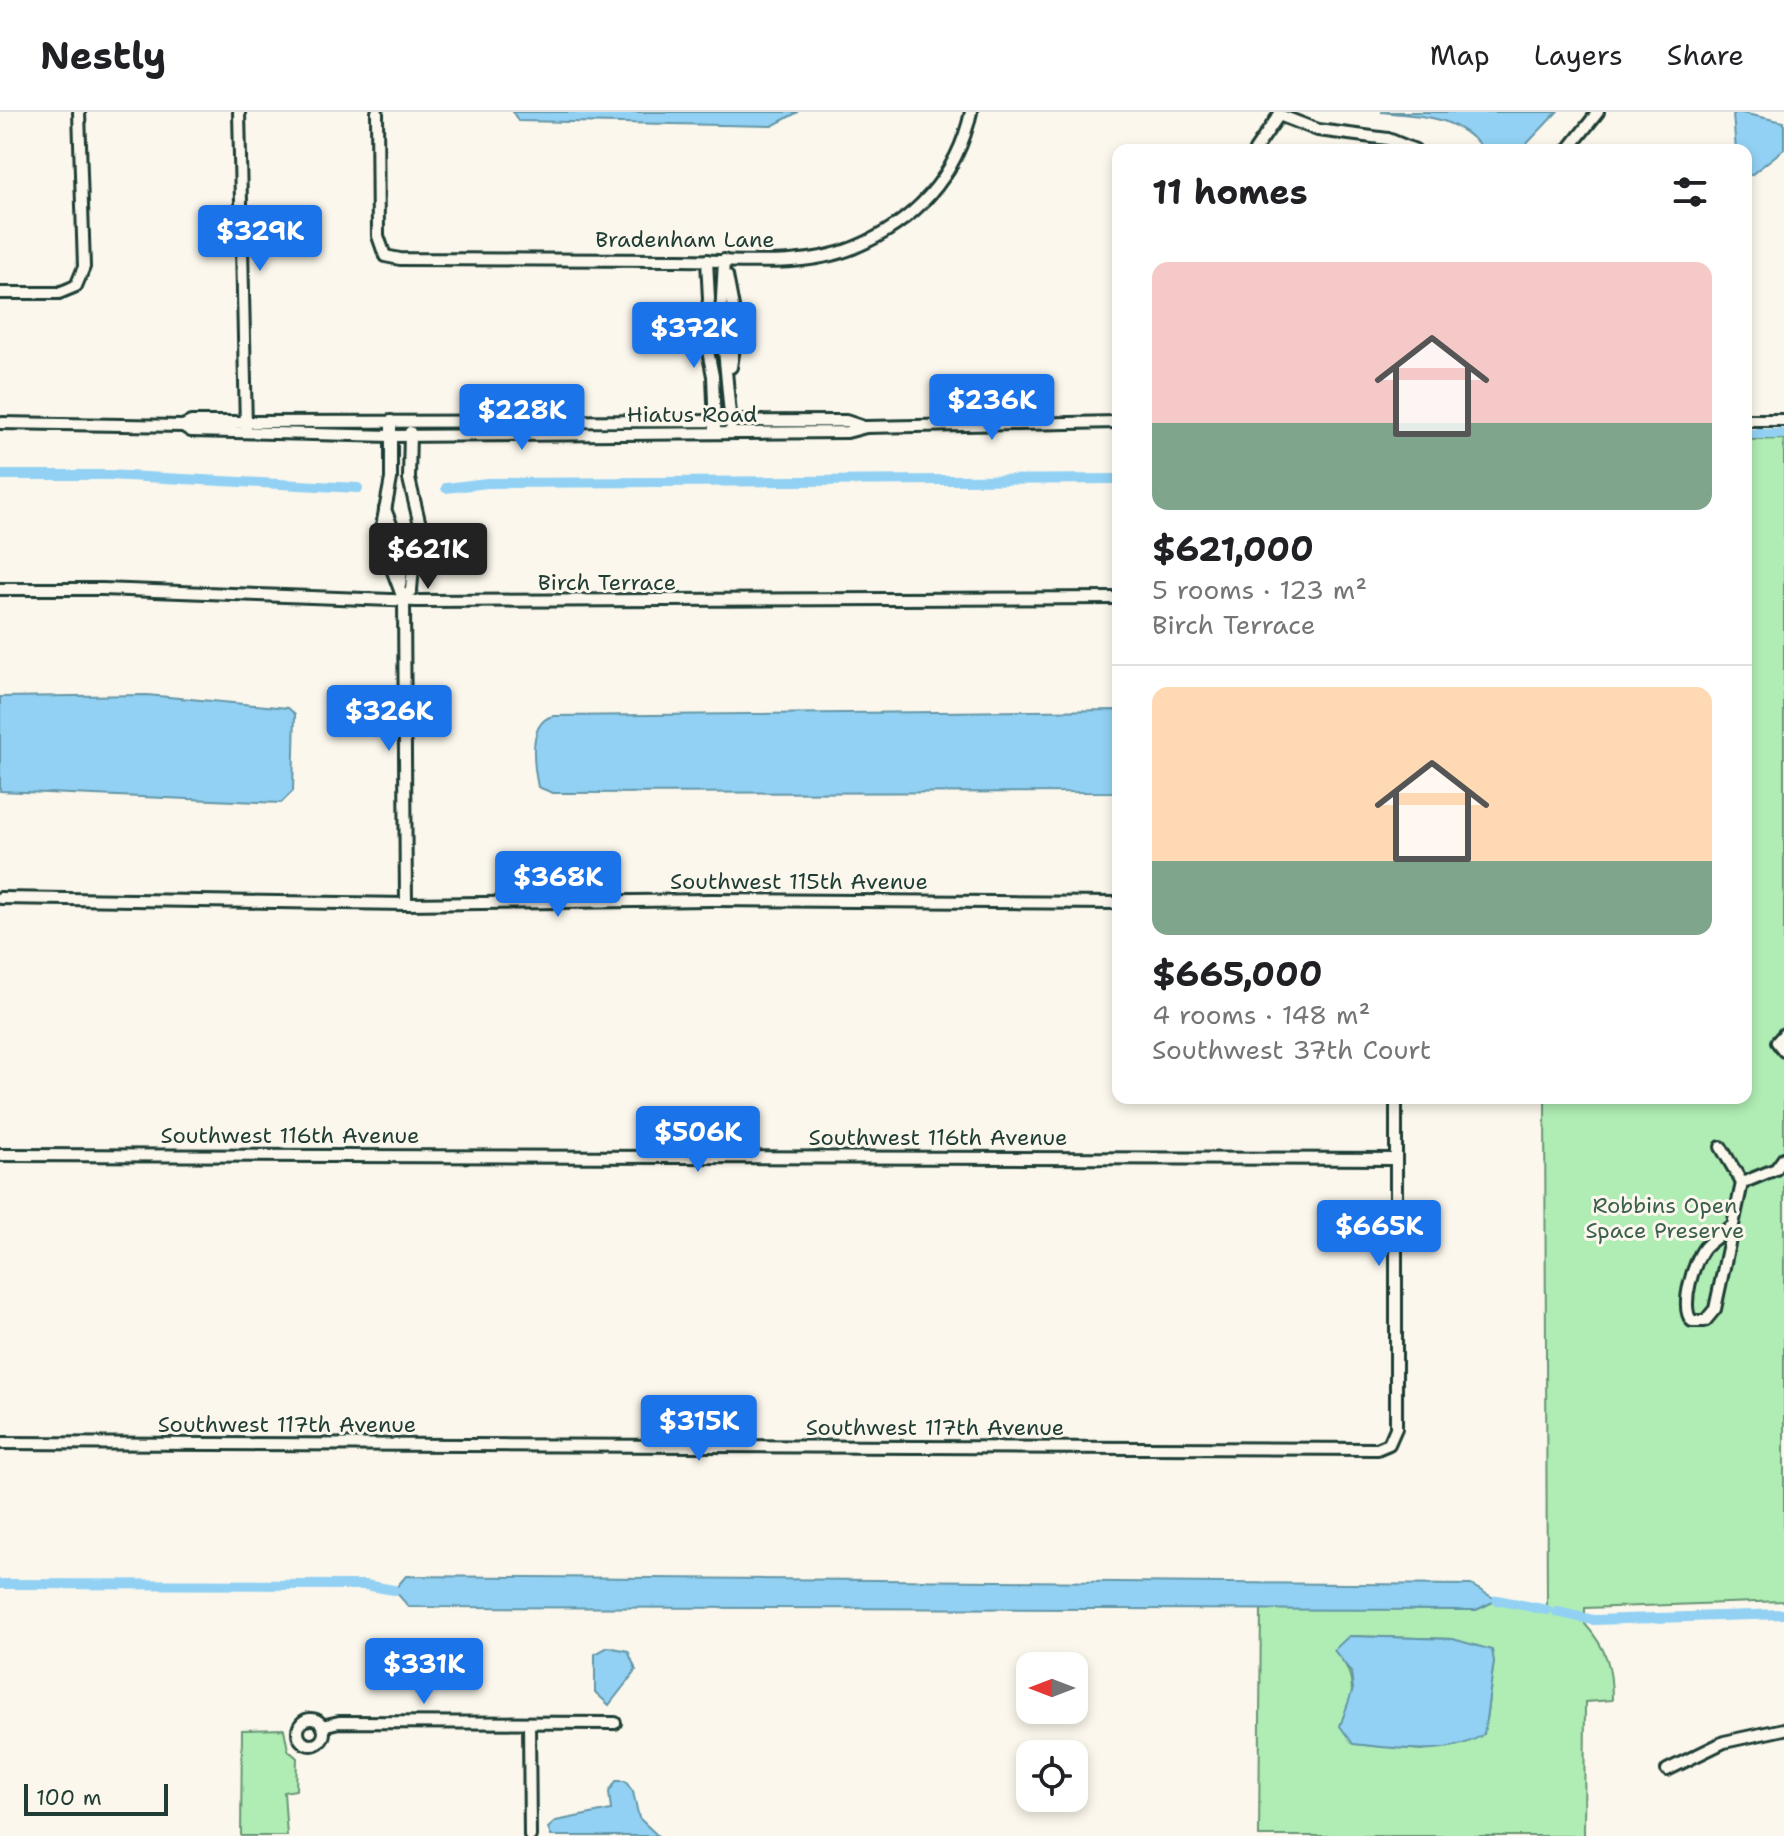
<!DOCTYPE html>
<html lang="en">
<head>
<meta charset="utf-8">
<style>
  :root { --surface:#fff; --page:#f6f6f6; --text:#202124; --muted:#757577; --line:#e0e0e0; --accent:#1a73e8 }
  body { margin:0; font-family:"Shantell Sans",sans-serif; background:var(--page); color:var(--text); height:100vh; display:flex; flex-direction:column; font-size:30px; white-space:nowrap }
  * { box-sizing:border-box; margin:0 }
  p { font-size:26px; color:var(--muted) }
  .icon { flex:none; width:44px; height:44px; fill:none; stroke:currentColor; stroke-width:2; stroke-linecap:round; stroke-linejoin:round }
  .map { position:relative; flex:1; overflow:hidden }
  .side { position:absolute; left:1112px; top:32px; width:640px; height:960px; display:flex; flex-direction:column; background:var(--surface); border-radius:16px; box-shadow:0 4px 12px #0003 }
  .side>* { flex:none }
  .needle { width:52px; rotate:270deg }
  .buttons { position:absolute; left:1016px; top:1540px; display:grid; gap:16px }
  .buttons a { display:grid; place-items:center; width:72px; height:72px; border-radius:16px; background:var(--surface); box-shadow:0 4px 12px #0003; font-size:40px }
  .scale { position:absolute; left:24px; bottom:20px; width:144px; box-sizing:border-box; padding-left:8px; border:4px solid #1f3d34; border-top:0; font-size:22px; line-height:28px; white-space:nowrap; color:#1f3d34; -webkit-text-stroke:6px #fbf7ec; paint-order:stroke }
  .price { position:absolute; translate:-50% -68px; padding:0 18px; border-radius:8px; background:var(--accent); color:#fff; font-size:26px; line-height:52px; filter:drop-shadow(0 2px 4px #0008) }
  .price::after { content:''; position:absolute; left:50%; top:48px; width:24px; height:18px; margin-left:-12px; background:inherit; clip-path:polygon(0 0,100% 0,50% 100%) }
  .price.current { background:#222; color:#fff }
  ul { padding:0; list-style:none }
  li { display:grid; align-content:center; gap:16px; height:424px; padding:0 40px }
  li+li { border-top:2px solid var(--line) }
  li span { display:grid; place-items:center; height:248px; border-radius:16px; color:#555 }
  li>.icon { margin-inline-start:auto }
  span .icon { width:144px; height:144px; fill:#fffc; stroke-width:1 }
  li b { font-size:34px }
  h2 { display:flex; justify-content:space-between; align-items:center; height:96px; padding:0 40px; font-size:34px }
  header { display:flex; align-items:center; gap:48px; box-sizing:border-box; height:112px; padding:0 40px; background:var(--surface); border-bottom:2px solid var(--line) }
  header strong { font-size:38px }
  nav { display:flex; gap:44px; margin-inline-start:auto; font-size:28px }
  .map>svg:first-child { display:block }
  .green { fill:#afedb4; stroke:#679574; stroke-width:2; fill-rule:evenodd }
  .water { fill:#92d1f3; stroke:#6496a7; stroke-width:2 }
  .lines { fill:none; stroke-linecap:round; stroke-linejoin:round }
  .canal { stroke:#92d1f3; stroke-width:10 }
  .minor-casing { stroke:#1f3d34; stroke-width:16 }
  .minor { stroke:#fbf7ec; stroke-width:10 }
  .labels { text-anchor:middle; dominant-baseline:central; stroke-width:6; stroke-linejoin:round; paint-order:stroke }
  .street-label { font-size:22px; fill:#1f3d34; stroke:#fbf7ec }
  .park-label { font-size:22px; fill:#3c604e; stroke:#fbf7ec }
</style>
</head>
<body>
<header>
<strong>Nestly</strong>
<nav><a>Map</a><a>Layers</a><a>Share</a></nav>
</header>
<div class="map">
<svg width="1784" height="1724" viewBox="0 0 1784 1724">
  <rect width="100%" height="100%" fill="#fbf7ec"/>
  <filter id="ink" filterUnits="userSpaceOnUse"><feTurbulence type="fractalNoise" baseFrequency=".0125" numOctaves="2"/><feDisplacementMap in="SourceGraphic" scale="16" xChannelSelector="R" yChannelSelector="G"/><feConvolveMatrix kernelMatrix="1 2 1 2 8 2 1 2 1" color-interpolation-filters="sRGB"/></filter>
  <g filter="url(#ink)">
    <g class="green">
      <path d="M1784 327V1489L1585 1496V1512C1607 1537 1612 1555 1612 1588L1585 1590 1584 1724H1259L1261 1495 1476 1498 1497 1488 1547 1498 1545 986H1746V328ZM1349 1524 1453 1527 1494 1549 1484 1622 1422 1638 1365 1633 1343 1606C1356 1588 1354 1565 1342 1547Z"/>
      <path d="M284 1617 288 1638 297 1646 296 1678 284 1680 287 1724H241L242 1618Z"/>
    </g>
    <g class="water">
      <path d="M513 0H798L772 14 518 9Z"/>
      <path d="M1381 0H1557L1521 38H1485C1453 2 1427 5 1381 0Z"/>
      <path d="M1737 0 1784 10V37L1751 63H1746V38H1736L1733 3Z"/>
      <path d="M147 583 288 596 295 602 293 679 281 691 0 679V585Z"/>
      <path d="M1118 598V680L553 681 538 675C534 655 527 610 553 604Z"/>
      <path d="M406 1464 1471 1473 1497 1488 1476 1498 409 1495 394 1478Z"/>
      <path d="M1349 1524 1453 1527 1492 1538 1494 1549 1484 1622C1448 1646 1393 1636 1353 1632L1340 1614 1353 1577 1351 1560 1334 1538Z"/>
      <path d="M608 1535 628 1539 636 1558 609 1593 595 1580V1542Z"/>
      <path d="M616 1669H625L633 1680 639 1706 658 1724H551L548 1716 556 1709 611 1698 609 1680Z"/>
    </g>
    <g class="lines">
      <g class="canal">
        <path d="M1746 322H1784"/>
        <path d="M0 363H107L358 376"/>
        <path d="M446 376 487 371 1118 367"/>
        <path d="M0 1472 365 1473 394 1478"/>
        <path d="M1497 1488 1547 1498"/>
        <path d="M1557 1500 1593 1508 1784 1502"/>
      </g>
      <defs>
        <g id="minor">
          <path d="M239 0 246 315"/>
          <path d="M377 0 378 124 385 144 400 147C493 147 586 148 679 148 735 148 801 157 853 136 914 111 957 65 971 0"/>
          <path d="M1279 3 1318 18 1388 27 1415 38"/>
          <path d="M1255 38 1279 3"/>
          <path d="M1568 38 1598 0"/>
          <path d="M707 148 709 187 705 224 713 264 715 316"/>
          <path d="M724 148 721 205 731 313"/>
          <path d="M727 164 737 216 731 255"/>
          <path d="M0 181H59L76 174 84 155 79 0"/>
          <path d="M1746 308H1784"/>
          <path d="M391 309V367L380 425 404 489 406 792"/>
          <path d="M0 311 183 314 191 310 846 309 864 315"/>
          <path d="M183 314 191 319 391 324 847 320 866 315 1118 310"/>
          <path d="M385 397C395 423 406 445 400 473"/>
          <path d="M0 477H102L417 489 1118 486"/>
          <path d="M404 489 411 478 413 455 421 435V417L409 367 410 320"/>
          <path d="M0 786 406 792 711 788 1118 791"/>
          <path d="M1784 922 1777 930 1784 939"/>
          <path d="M1721 1035 1742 1071"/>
          <path d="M0 1043 1396 1047"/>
          <path d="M1731 1115C1722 1121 1712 1128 1705 1135 1694 1148 1679 1196 1692 1209H1705L1715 1197 1742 1071 1776 1057 1784 1046"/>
          <path d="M0 1331 1377 1337 1389 1332 1396 1316V986"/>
          <circle cx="311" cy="1620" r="13"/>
          <path d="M529 1612 530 1724"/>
          <path d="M322 1614 339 1610 615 1611"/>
          <path d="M1667 1658 1724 1630 1784 1617"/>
        </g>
      </defs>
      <use href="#minor" class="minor-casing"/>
      <use href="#minor" class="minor"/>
    </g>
  </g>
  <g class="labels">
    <g class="street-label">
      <text x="685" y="127">Bradenham Lane</text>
      <text x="692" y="302">Hiatus Road</text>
      <text x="607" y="470">Birch Terrace</text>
      <text x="799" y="769">Southwest 115th Avenue</text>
      <text x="290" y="1023">Southwest 116th Avenue</text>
      <text x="938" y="1025">Southwest 116th Avenue</text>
      <text x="287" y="1312">Southwest 117th Avenue</text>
      <text x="935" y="1315">Southwest 117th Avenue</text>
    </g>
    <g class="park-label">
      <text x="1665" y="1093">Robbins Open<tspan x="1665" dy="25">Space Preserve</tspan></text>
    </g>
  </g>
</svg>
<div class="buttons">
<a><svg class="needle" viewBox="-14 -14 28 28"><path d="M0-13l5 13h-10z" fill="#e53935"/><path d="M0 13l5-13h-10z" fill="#757577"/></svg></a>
<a><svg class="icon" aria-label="locate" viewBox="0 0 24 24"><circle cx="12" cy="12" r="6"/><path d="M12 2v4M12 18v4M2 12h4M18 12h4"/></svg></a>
</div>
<div class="scale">100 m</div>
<b class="price" style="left:260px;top:161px">$329K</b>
<b class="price" style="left:694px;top:258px">$372K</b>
<b class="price" style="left:992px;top:330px">$236K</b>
<b class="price" style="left:522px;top:340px">$228K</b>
<b class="price current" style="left:428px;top:479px">$621K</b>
<b class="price" style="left:389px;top:641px">$326K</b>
<b class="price" style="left:558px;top:807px">$368K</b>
<b class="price" style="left:698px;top:1062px">$506K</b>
<b class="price" style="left:1379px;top:1156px">$665K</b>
<b class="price" style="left:699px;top:1351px">$315K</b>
<b class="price" style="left:424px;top:1594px">$331K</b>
<section class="side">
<h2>11 homes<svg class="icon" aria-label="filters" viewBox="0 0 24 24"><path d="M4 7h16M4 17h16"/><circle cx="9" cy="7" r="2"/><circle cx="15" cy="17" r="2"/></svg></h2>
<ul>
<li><span style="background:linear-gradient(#f6c9c9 65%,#7fa58c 0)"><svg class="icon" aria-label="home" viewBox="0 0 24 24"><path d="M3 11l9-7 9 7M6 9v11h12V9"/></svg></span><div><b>$621,000</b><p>5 rooms · 123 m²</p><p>Birch Terrace</p></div></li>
<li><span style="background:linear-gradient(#ffd9b3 70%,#7fa58c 0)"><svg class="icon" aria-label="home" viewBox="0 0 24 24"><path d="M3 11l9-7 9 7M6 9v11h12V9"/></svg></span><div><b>$665,000</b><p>4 rooms · 148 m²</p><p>Southwest 37th Court</p></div></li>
</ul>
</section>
</div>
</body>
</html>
